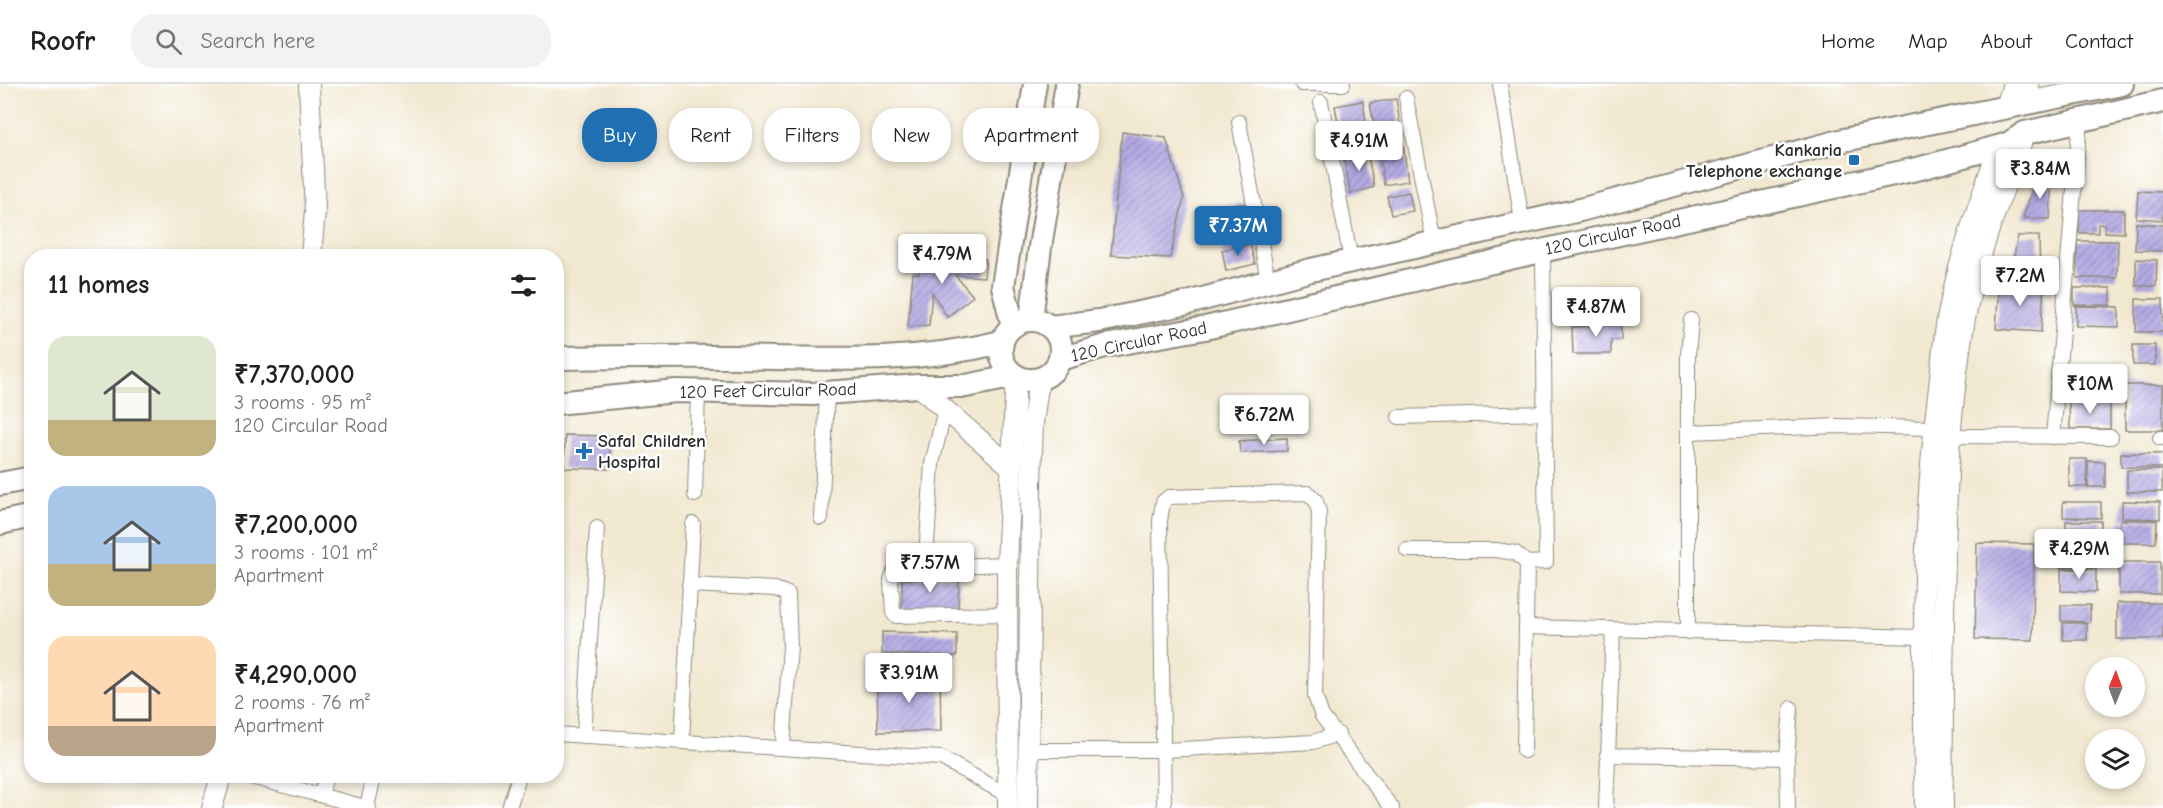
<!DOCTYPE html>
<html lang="en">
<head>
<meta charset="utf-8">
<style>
  :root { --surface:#fff; --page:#f2f2f2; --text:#222; --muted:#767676; --line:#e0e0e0; --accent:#1f6fb2 }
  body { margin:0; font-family:"Comic Neue",sans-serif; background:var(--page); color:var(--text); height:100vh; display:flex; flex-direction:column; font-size:22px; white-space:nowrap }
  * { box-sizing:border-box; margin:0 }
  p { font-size:20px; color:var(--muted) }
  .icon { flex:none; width:33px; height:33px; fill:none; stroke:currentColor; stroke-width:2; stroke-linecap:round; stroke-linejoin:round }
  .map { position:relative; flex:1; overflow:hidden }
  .drawer { position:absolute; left:24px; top:165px; width:540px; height:534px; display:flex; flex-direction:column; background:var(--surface); border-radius:24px; box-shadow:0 3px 9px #0003 }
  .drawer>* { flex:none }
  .banner { position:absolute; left:582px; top:24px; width:570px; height:54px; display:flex; gap:12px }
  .needle { width:39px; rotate:1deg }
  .tools { position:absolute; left:2085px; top:573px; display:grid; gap:12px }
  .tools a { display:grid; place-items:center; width:60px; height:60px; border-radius:50%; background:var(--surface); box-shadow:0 3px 9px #0003; font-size:30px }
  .price { position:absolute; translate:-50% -51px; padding:0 14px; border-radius:6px; background:#fff; color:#222; font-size:20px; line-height:39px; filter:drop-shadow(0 2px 3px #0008) }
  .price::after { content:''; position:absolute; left:50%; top:36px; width:18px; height:14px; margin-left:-9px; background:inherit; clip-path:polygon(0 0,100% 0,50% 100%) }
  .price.active { background:var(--accent); color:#fff }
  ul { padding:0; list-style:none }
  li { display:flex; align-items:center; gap:18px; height:150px; padding:0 24px }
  li span { display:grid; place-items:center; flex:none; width:168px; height:120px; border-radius:18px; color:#555 }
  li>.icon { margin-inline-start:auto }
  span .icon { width:72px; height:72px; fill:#fffc; stroke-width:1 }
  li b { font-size:26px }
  h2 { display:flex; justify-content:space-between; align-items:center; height:72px; padding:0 24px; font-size:26px }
  .pill { padding:0 21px; border-radius:24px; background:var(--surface); box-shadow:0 3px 9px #0003; font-size:21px; line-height:54px }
  .pill.active { background:var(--accent); color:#fff }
  header { display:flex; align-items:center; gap:36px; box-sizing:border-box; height:84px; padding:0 30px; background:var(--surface); border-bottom:2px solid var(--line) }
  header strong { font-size:28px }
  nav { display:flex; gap:33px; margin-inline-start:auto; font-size:21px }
  .search { width:420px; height:54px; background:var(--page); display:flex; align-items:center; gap:15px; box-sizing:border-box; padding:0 21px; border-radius:24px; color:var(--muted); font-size:22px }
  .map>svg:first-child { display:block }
  .building { fill:url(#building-hatch) }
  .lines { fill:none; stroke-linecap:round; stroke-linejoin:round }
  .street-casing { stroke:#8e8a7e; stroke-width:16 }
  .secondary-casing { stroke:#8e8a7e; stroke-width:22 }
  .primary-casing { stroke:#8e8a7e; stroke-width:26 }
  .street { stroke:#fff; stroke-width:14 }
  .secondary { stroke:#fff; stroke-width:20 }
  .primary { stroke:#fff; stroke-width:22 }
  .poi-dot { fill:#1f6fb2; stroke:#fff; stroke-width:2 }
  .labels { text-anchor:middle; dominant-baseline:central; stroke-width:5; stroke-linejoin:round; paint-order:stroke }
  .poi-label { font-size:18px; font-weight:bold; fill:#2b2b2b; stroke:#fff; text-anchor:end }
  .street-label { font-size:18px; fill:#2b2b2b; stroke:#fff }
</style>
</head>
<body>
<header>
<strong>Roofr</strong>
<div class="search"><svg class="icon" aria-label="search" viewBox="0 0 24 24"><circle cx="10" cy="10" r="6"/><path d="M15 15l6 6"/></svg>Search here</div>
<nav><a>Home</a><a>Map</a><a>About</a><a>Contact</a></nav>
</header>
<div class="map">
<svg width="2163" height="724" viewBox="0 0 2163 724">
  <defs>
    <pattern id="building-hatch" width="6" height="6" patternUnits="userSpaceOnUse" patternTransform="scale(1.5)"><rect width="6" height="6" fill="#b5abe5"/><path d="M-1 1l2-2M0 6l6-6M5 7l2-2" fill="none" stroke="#938bba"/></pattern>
  </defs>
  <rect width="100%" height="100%" fill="#fff"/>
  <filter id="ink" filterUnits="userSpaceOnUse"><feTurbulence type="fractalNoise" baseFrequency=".0167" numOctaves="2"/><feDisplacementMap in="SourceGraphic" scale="12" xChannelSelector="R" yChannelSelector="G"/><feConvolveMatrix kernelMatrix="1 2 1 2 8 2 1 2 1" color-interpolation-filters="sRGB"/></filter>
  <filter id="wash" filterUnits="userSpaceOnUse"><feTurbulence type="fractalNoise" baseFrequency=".008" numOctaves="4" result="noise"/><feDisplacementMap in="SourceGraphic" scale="24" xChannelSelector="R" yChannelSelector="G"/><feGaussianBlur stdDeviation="1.35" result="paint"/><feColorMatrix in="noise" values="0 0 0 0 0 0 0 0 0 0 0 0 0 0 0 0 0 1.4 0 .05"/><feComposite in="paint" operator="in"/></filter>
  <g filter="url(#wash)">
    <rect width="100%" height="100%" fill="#f1e8d0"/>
    <g id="blocks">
      <g class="building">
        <path d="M1396 15 1402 52 1377 58 1370 19Z"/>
        <path d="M1363 17 1369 60 1343 65 1335 22Z"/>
        <path d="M1122 48 1166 54 1184 114 1170 174 1111 171Z"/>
        <path d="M1403 60 1408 97 1384 101 1378 63Z"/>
        <path d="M1367 67 1374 103 1351 110 1343 70Z"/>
        <path d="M2036 94H2052L2050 135 2023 134Z"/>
        <path d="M2138 107 2163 108V136L2136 134Z"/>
        <path d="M1409 108 1413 127 1391 131 1387 112Z"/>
        <path d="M1246 119 1249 139 1218 147 1214 124Z"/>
        <path d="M2079 126H2124V149L2105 148V140H2098V149H2079Z"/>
        <path d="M2136 139 2163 141V167L2135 166Z"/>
        <path d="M2018 152H2039L2040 196H2009Z"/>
        <path d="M2077 157H2118L2117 194H2077Z"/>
        <path d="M1250 160 1255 180 1226 187 1222 166Z"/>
        <path d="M924 168 986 175 984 193 955 191 973 212 947 233 932 208 929 241 908 243 913 189 919 190 920 181 927 182 928 177H923Z"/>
        <path d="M2136 175 2157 176 2156 202H2136Z"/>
        <path d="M1999 198 2044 200 2041 248 1996 245Z"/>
        <rect x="2074" y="204" width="37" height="17"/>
        <rect x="2136" y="215" width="27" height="33"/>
        <path d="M2076 222 2119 223V243L2076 242Z"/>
        <path d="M1621 236V256H1611V270H1573L1572 243 1603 242V237Z"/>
        <rect x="2133" y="261" width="22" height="20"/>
        <rect x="2125" y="301" width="38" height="45"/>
        <path d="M2069 318H2110V345H2070Z"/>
        <path d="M565 351 610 352V385L564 384Z"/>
        <path d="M1287 354V367L1240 369 1239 357Z"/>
        <path d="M2121 369 2163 370V384L2121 383Z"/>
        <rect x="2069" y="375" width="18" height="28"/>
        <path d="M2088 377 2105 378V403H2088Z"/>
        <rect x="2127" y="386" width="35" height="22"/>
        <path d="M2122 417 2160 418V435L2122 434Z"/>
        <path d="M2063 418H2101V434L2063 433Z"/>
        <path d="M2120 436H2157L2156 459H2120Z"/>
        <path d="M2066 437H2101V455L2066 456Z"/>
        <path d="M1977 459 2034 460 2033 556 1975 555Z"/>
        <path d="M2060 463 2107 464V483H2060Z"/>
        <rect x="2119" y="478" width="41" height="32"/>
        <path d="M2061 485H2096V508L2061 507Z"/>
        <path d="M902 495H959L958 526 902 525Z"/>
        <rect x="2117" y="519" width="46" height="36"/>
        <path d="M2061 521H2090V538L2061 537Z"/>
        <rect x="2063" y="539" width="24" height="17"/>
        <path d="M882 548 957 550V572L882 570Z"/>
        <path d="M940 593 941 647 878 648 877 594Z"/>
      </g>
    </g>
  </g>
  <g filter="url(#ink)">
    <use href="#blocks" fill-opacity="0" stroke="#8e8a7e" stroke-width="1.5"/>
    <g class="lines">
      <defs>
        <g id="street">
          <path d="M1302 0H1343"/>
          <path d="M1500 0 1522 137"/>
          <path d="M1406 14 1434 158"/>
          <path d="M1321 18 1351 176"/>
          <path d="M1239 38 1268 197"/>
          <path d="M1399 333 1544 329"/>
          <path d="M1690 348 1837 342 1933 344"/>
          <path d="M1951 352 2111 353"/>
          <path d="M2053 353 2080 36"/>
          <path d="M2160 354H2163"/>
          <path d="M695 411 698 308"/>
          <path d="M821 434 827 309"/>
          <path d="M927 459 932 380 945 325"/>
          <path d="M1407 466H1496L1515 469 1527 479"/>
          <path d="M1007 480 900 484 894 487 891 496 893 529 896 532 1007 530"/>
          <path d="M689 501 775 505 788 510 790 563 783 663"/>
          <path d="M1526 543 1924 553"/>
          <path d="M1688 548V272L1691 236"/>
          <path d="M556 650 941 674 1009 712"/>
          <path d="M584 652 597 444"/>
          <path d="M682 657 693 440"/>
          <path d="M1029 666H1165L1313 658 1338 650"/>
          <path d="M1524 667 1527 479 1546 478 1543 167"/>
          <path d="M1607 671 1787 674"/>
          <path d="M247 692 369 724"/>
          <path d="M321 711 326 692"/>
          <path d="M367 723 374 692"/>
          <path d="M509 724 519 692"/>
          <path d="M1164 724 1160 437 1163 418 1169 413 1308 409 1316 417 1319 428 1315 612 1322 632 1392 724"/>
          <path d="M1606 724 1613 546"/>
          <path d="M1788 724 1787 674 1791 624"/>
        </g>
        <g id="secondary">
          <path d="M309 0 315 127 311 172"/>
          <path d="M2028 0 2032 18"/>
          <path d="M2006 23 2013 0"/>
          <path d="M918 302 1011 383"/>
          <path d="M212 724 221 692"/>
          <path d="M1008 724 1007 480 1016 292"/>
          <path d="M1028 724 1031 400 1033 339 1039 295"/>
          <path d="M1925 724C1923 583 1921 443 1939 303 1942 279 1943 255 1948 231 1959 173 1980 117 1999 62"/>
          <path d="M1943 724C1942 662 1943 600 1944 538 1945 437 1947 335 1965 235 1977 171 2002 109 2025 49"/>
        </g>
        <g id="primary">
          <path d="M1031 236 1040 163 1067 0"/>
          <circle cx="1031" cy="266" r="30"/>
          <path d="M1013 242 1003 202 1035 0"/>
          <path d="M1050 243 1099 237 1184 220 1311 186 1580 126 1844 56 2122 0"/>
          <path d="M556 274C616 273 675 272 734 273 828 275 910 280 1002 258"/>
          <path d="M1060 275 1105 262 1205 244 1514 173 1921 84 2008 60 2025 49 2163 17"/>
          <path d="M556 319 676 307 812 310 918 302H966L1016 292"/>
          <path d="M0 400 32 394"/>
          <path d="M0 439 32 432"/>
        </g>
      </defs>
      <use href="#street" class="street-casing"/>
      <use href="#secondary" class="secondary-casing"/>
      <use href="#primary" class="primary-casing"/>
      <use href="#street" class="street"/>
      <use href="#secondary" class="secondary"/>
      <use href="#primary" class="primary"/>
    </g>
  </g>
  <g class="poi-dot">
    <rect x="1848" y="70" width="12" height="12" rx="3"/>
    <path d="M581 358h6v6h6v6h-6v6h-6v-6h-6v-6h6z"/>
  </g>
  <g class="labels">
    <g class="poi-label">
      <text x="1842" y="66">Kankaria<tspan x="1842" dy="21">Telephone exchange</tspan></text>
      <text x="598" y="357" text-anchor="start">Safal Children<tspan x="598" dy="21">Hospital</tspan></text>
    </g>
    <g class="street-label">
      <text transform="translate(1613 151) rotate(-12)">120 Circular Road</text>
      <text transform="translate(1139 258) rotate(-12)">120 Circular Road</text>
      <text transform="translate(768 307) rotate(-1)">120 Feet Circular Road</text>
    </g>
  </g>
</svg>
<div class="tools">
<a><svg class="needle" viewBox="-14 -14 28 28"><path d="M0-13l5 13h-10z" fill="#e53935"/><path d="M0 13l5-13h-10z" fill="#767676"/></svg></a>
<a><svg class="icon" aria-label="layers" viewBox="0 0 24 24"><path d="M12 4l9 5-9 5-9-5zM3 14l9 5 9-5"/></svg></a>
</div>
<b class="price" style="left:1359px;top:88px">₹4.91M</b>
<b class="price" style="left:2040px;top:116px">₹3.84M</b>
<b class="price active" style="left:1238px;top:173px">₹7.37M</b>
<b class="price" style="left:942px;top:201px">₹4.79M</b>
<b class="price" style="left:2020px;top:223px">₹7.2M</b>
<b class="price" style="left:1596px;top:254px">₹4.87M</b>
<b class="price" style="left:2090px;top:331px">₹10M</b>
<b class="price" style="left:1264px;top:362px">₹6.72M</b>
<b class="price" style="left:2079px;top:496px">₹4.29M</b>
<b class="price" style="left:930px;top:510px">₹7.57M</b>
<b class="price" style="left:909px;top:620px">₹3.91M</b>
<div class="banner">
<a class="pill active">Buy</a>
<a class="pill">Rent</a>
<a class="pill">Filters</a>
<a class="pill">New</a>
<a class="pill">Apartment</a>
</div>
<section class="drawer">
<h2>11 homes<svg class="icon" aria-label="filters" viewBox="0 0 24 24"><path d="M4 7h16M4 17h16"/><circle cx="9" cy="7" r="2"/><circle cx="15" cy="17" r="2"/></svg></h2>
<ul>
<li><span style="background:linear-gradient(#dfe7d0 70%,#c2b280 0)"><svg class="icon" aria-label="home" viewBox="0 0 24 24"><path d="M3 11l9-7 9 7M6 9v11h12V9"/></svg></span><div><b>₹7,370,000</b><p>3 rooms · 95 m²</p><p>120 Circular Road</p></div></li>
<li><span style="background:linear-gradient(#a9c7e8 65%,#c2b280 0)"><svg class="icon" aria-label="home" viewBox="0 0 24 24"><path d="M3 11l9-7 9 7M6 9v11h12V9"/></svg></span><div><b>₹7,200,000</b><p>3 rooms · 101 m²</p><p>Apartment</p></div></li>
<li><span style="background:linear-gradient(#ffd9b3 75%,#b9a48a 0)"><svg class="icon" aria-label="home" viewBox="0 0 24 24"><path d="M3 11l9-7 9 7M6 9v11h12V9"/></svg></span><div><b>₹4,290,000</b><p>2 rooms · 76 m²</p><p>Apartment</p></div></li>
</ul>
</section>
</div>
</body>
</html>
